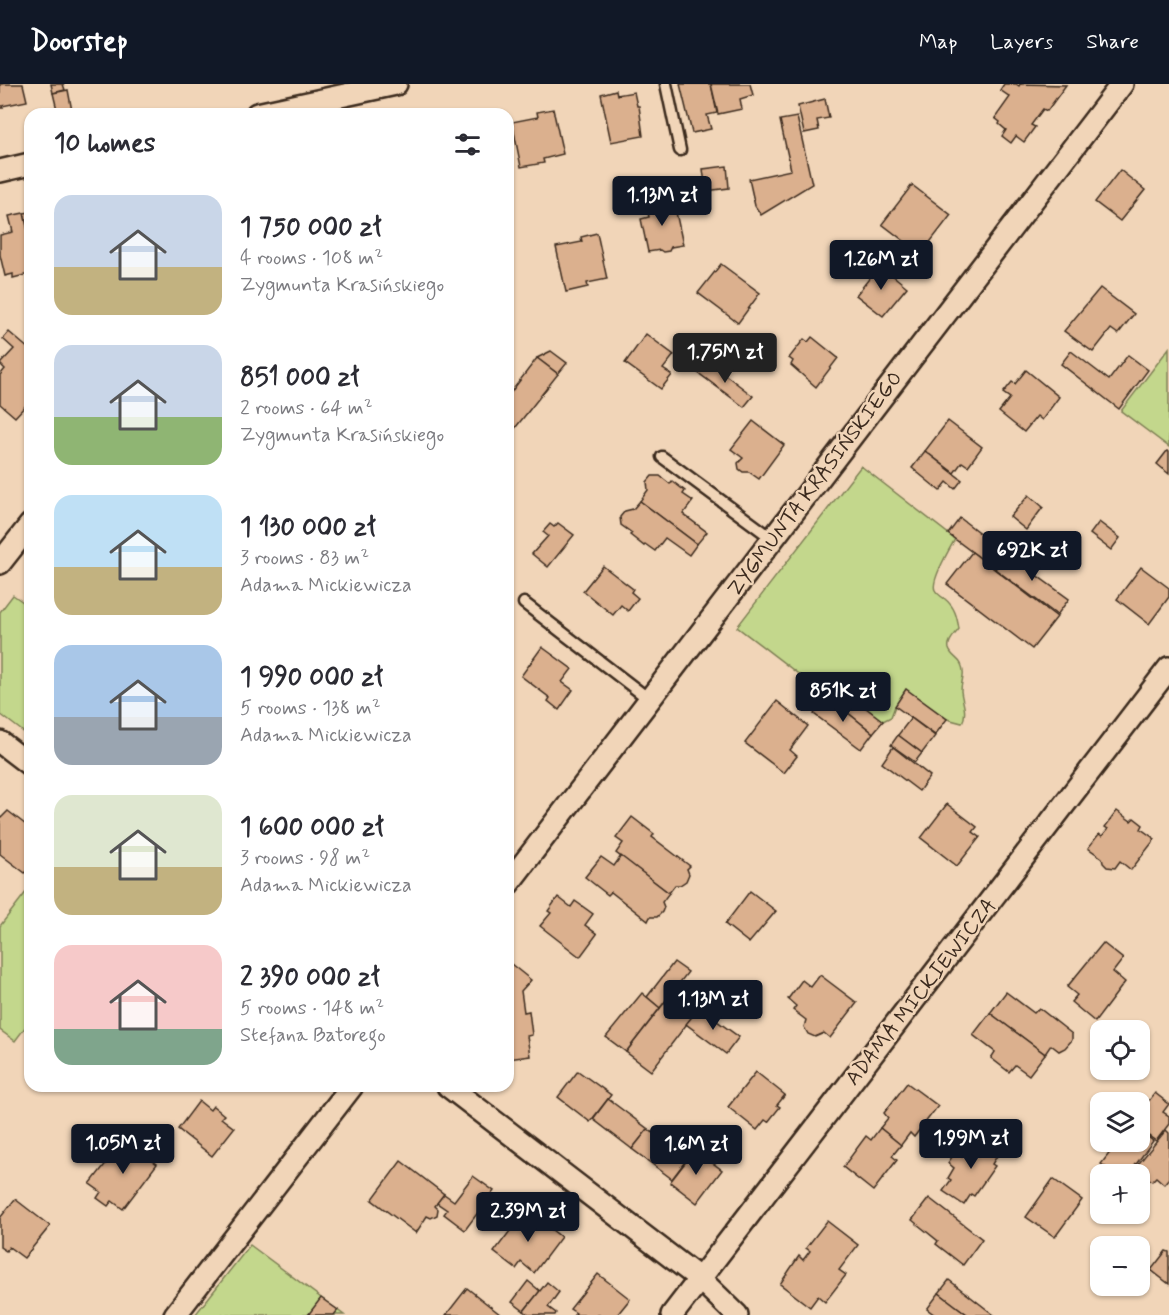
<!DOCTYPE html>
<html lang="en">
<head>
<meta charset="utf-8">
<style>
  :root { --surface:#fff; --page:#f7f7f7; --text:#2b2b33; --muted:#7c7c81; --accent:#111827 }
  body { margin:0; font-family:Mynerve,sans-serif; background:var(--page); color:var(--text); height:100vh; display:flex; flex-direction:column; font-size:22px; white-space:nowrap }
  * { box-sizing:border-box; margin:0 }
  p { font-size:20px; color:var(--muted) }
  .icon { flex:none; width:33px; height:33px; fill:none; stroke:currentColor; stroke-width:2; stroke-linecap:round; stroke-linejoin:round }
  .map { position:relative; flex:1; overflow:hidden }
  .panel { position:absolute; left:24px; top:24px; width:490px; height:984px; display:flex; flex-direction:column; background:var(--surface); border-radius:18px; box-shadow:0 2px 4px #0004 }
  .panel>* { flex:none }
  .tools { position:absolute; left:1090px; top:936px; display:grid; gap:12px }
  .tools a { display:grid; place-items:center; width:60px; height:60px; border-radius:12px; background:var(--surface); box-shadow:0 2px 4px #0004; font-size:30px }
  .price { position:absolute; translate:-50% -51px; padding:0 14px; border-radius:6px; background:var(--accent); color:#fff; font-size:20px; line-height:39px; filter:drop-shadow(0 2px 3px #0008) }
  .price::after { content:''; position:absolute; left:50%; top:36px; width:18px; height:14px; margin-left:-9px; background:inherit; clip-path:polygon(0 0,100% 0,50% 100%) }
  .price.current { background:#222; color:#fff }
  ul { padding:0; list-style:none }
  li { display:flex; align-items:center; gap:18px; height:150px; padding:0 30px }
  li span { display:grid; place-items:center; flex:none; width:168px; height:120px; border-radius:18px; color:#555 }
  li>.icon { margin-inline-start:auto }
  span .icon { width:72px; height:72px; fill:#fffc; stroke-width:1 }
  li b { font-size:26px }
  h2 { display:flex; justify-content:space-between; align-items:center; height:72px; padding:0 30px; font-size:26px }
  header { display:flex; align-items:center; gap:36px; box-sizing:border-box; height:84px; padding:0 30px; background:var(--accent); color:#fff }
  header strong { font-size:28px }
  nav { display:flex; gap:33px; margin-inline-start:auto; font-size:21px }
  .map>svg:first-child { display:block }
  .green { fill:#c3d78c; stroke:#7f8055; stroke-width:1.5 }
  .building { fill:#dbb08e; stroke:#3b2a1e; stroke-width:1.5 }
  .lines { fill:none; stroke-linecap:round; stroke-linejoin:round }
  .service-casing { stroke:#3b2a1e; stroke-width:15 }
  .minor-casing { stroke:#3b2a1e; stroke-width:26 }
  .service { stroke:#f1d5b8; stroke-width:10 }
  .minor { stroke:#f1d5b8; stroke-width:21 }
  .labels { text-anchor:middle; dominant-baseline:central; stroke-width:5; stroke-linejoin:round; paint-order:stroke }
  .street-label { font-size:21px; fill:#3b2a1e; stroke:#f1d5b8 }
</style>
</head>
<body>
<header>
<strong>Doorstep</strong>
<nav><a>Map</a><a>Layers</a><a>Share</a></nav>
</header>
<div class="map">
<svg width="1169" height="1231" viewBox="0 0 1169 1231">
  <rect width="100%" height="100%" fill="#f1d5b8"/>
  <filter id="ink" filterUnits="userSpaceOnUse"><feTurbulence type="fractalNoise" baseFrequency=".0167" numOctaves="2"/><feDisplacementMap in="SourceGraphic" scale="12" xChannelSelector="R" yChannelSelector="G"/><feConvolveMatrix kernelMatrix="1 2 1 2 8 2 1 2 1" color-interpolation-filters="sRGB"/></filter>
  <g filter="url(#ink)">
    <g class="green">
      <path d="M1169 264V363L1121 327Z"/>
      <path d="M861 382 955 455C950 464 930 497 935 506 937 510 942 513 945 515 955 523 957 533 959 545 955 551 947 557 949 565 951 572 958 574 961 580 966 590 961 596 961 607 962 618 968 628 962 639L947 635 906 605 895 622 891 633 883 637 836 601 827 612 737 543Z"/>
      <path d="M13 511 30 523V653L0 630V528Z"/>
      <path d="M30 803V937L15 957 0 946V842Z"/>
      <path d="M250 1161 344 1231H195Z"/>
    </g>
    <g class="building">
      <path d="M0 0H23L27 17 2 22 3 24H0Z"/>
      <path d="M51 0H63L65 6 53 9Z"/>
      <path d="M680 0H711L717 29 707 31 711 45 692 49Z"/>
      <path d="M711 0H750L753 11 740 15 742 25 718 30Z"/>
      <path d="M1004 0H1016L1019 2 1020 0 1066 1 1047 27 1043 25 1031 41 1035 43 1024 58 1016 52 1011 59 1002 52 1006 46 999 40 1000 38 995 34 1010 13 1000 6Z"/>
      <path d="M68 6 72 27 58 30 53 9Z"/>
      <path d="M616 6 617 11 634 8 637 22H639L643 52 611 58 601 10Z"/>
      <path d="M825 15 829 34 817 36 819 46 804 49 798 22Z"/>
      <path d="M553 25 563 70 543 75 544 79 521 83 512 38 538 33 537 28Z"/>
      <path d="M797 33 812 100 761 131 755 122 749 95 791 86 780 36Z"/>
      <path d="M727 82 729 104 706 107 703 85Z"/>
      <path d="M1120 86 1145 106 1120 137 1095 118Z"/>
      <path d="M912 101 951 131 921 170 882 140Z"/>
      <path d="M673 114 683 161 671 163 669 167 663 168 660 166 648 168 641 135 649 133 646 120Z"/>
      <path d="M30 128V156L24 129Z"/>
      <path d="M24 129 30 156 29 190 13 194V190L5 192 0 171V151L13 148 9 132Z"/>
      <path d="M597 149 607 195 587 199 588 203 566 208 556 163 582 158 581 153Z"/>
      <path d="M721 180 760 209 738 239 698 209Z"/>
      <path d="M880 181 907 203 883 232 856 211Z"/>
      <path d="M1100 204 1134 230 1118 250 1111 245 1093 268 1064 247Z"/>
      <path d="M9 248 30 266V317L15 333 0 320V291L5 285 0 280 14 265 3 255Z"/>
      <path d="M646 250 674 271 663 285 672 291 661 305 625 279Z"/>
      <path d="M812 253 838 274 816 303 791 281 793 277 789 274 804 255 808 258Z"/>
      <path d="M551 267 567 279 558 290 537 274Z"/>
      <path d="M1071 267 1109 296 1128 271 1148 286 1119 325 1061 280Z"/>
      <path d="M537 274 558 290 508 353V312Z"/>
      <path d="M706 276 753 312 744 323 697 288Z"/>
      <path d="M1026 286 1059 313 1042 336 1037 332 1024 348 999 328 1010 314 1003 309 1012 298 1015 300Z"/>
      <path d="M753 337 784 361 759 395 749 388H743L739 385 738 379 743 374 731 365Z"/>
      <path d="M948 337 982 363 968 382 962 378 954 389 925 367Z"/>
      <path d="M925 367 962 396 955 405 947 398 940 407 912 384Z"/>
      <path d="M1167 367 1169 368V390L1157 380Z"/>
      <path d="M652 392H660L670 400 672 397 685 407 683 410 693 417 683 430 707 448 697 460 640 417 648 406 647 398Z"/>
      <path d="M1029 411 1043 423 1026 446 1010 433Z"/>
      <path d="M640 417 697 460 689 471 665 454 655 467 645 460 644 462 630 451 632 449 621 441 620 433 625 427 633 425Z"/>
      <path d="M960 434 1007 470 995 485 948 450Z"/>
      <path d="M1099 438 1120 454 1111 466 1090 450Z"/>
      <path d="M558 439 574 451 548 483 532 470 548 452 543 448 550 440 554 443Z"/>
      <path d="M972 468 1057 533 1032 565 947 500Z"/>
      <path d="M1008 469 1020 478 1026 471 1033 476 1037 481 1032 488 1069 515 1057 531 995 485Z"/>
      <path d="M603 482 633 505 631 508 638 514 628 527 621 521 613 531 583 507Z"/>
      <path d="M1141 483 1169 504V513L1149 540 1117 515Z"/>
      <path d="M542 563 572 585 562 598 573 606 559 626 548 617 550 614 521 592Z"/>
      <path d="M836 601 883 637 873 649 827 612Z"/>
      <path d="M906 605 947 635 935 651 895 622Z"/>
      <path d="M827 612 873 649 861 665 814 630Z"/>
      <path d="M777 617 808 642 790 666 797 672 784 689 745 659Z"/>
      <path d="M911 634 935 652 922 669 898 651Z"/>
      <path d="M898 651 922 669 915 678 891 661Z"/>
      <path d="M893 663 930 692 919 707 882 679Z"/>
      <path d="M947 720 977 743 973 748 980 753 957 782 921 754Z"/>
      <path d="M8 727 30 744V782L25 789 0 770V735Z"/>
      <path d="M1117 727 1131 737 1134 734 1143 741 1141 745 1155 755 1131 786 1120 777 1115 784 1107 783 1103 779 1102 774 1088 764 1099 750 1102 752 1108 745 1105 743Z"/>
      <path d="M632 733 654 750 652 753 690 782 687 785 689 790 686 797 680 801H675L669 809 616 769 623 759 616 754Z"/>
      <path d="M621 772 669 809 662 818 664 823 662 828 657 833H650L648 837 611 808 608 811 585 793 601 773 614 782Z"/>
      <path d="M750 807 776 827 749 859 725 840Z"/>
      <path d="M558 813 571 823 575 817 593 830 585 841 597 850 580 873 540 842 551 829 548 827Z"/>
      <path d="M1103 859 1123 875 1113 888 1125 898 1095 938 1071 918 1077 911 1067 903Z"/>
      <path d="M674 878 688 888 660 924 647 913Z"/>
      <path d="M511 880 531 896 521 907 524 928 529 927 532 951 527 952 530 972 508 975V883Z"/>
      <path d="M820 891 857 919 830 954 824 949 815 953 808 950 804 943 806 936 793 926 796 922 788 915 802 896 811 903Z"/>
      <path d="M675 905 699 924 651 987 626 968Z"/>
      <path d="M1006 908 1034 929 1039 924 1072 950V956L1065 964 1059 967 1051 961 1045 970 990 929Z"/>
      <path d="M642 909 660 924 626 968 606 953Z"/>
      <path d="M699 924 739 953 726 970 686 940Z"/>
      <path d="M990 929 1045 970 1029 991 1015 981 1009 988 991 974 995 968 973 951Z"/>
      <path d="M578 987 611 1011 590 1038 558 1013Z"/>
      <path d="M756 988 785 1011 777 1021 780 1023 768 1038 765 1036 757 1046 728 1023Z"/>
      <path d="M907 999 938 1022 914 1053 910 1049 901 1061 880 1044 888 1034 884 1029Z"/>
      <path d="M1155 1009 1169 1020 1163 1028 1169 1032V1040L1156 1057 1140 1046V1028Z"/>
      <path d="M608 1015 648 1045 632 1065 593 1035Z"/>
      <path d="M199 1017 210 1026 213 1022 224 1031 221 1034 234 1044 212 1072 178 1045Z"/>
      <path d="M880 1044 901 1061 892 1072 897 1076 873 1107 843 1083 866 1052 871 1056Z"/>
      <path d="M648 1045 687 1075 672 1095 632 1065Z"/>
      <path d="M1166 1046 1169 1049V1094L1164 1100 1156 1093 1152 1097 1135 1084Z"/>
      <path d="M1140 1047 1153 1057 1129 1090H1116L1101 1080 1118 1058H1140Z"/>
      <path d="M980 1053 1000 1067 992 1080 995 1082 974 1112 971 1110 964 1121 943 1107 951 1096 948 1094 954 1084 948 1079 955 1068 962 1073 969 1063 971 1065Z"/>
      <path d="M124 1056 157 1080 123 1125 112 1117 108 1122 97 1114 101 1108 90 1100Z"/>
      <path d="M695 1066 722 1086 697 1119 670 1098Z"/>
      <path d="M401 1077 444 1110 435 1122 438 1125 437 1131 431 1134 427 1132 416 1149 372 1116Z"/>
      <path d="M473 1092 494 1107 465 1146 444 1130 447 1126 437 1119 444 1110 454 1117Z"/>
      <path d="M1053 1095 1082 1116 1055 1153 1026 1133Z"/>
      <path d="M929 1114 982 1155 963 1181 936 1160 938 1157 912 1136Z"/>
      <path d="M15 1115 50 1142 24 1174 9 1163 6 1167 0 1163V1134Z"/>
      <path d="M526 1126 561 1153 534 1189 521 1178 516 1185 494 1168Z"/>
      <path d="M827 1137 858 1161 839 1186 846 1191 825 1218 818 1212 810 1223 780 1200 799 1172 803 1176 810 1167 806 1164Z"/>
      <path d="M1166 1167 1169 1168V1200L1151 1186Z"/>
      <path d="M598 1190 630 1215 617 1231H574L576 1229 570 1225Z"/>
      <path d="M949 1196 994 1231H968L939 1209Z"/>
      <path d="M528 1197 540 1207 524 1227 512 1218Z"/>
      <path d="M547 1198 559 1208 548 1223 556 1229 555 1231H529L524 1227Z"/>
      <path d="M467 1204 501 1231H446Z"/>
      <path d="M939 1209 968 1231H935L927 1225Z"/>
      <path d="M321 1214 338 1226 334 1231H308Z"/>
    </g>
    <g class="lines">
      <defs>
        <g id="service">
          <path d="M666 0 680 66"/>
          <path d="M662 373 773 455"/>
          <path d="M524 519 650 616"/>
        </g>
        <g id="minor">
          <path d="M257 30 396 0"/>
          <path d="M0 87 30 80"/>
          <path d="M0 479 30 441"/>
          <path d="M0 658 30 681"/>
          <path d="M508 800 1122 0"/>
          <path d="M448 1002 700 1195 737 1231"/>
          <path d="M175 1231 352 1002"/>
          <path d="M672 1231 1169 584"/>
        </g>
      </defs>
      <use href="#service" class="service-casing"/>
      <use href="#minor" class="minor-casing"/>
      <use href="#service" class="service"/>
      <use href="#minor" class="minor"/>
    </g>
  </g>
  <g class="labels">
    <g class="street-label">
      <text transform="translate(815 400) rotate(-53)">ZYGMUNTA KRASIŃSKIEGO</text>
      <text transform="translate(921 908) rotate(-52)">ADAMA MICKIEWICZA</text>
    </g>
  </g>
</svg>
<div class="tools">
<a><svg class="icon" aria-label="locate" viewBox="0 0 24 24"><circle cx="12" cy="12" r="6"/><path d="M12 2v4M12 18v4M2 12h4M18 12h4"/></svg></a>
<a><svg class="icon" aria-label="layers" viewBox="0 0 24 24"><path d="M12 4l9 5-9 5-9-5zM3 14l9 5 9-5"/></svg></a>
<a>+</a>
<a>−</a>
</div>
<b class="price" style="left:662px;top:143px">1.13M zł</b>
<b class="price" style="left:881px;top:207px">1.26M zł</b>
<b class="price current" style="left:725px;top:300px">1.75M zł</b>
<b class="price" style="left:1032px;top:498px">692K zł</b>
<b class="price" style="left:843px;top:639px">851K zł</b>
<b class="price" style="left:713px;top:947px">1.13M zł</b>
<b class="price" style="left:971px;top:1086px">1.99M zł</b>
<b class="price" style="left:123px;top:1091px">1.05M zł</b>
<b class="price" style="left:696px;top:1092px">1.6M zł</b>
<b class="price" style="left:528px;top:1159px">2.39M zł</b>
<section class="panel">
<h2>10 homes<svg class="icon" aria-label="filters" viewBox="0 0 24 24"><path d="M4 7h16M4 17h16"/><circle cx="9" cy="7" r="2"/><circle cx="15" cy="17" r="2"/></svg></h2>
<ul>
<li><span style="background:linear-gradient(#c9d6e8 60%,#c2b280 0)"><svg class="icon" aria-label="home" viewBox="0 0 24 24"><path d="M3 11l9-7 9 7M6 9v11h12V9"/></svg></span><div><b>1 750 000 zł</b><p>4 rooms · 108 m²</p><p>Zygmunta Krasińskiego</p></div></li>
<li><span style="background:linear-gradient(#c9d6e8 60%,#8fb573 0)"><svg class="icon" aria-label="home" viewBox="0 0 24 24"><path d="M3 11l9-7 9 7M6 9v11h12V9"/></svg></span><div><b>851 000 zł</b><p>2 rooms · 64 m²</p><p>Zygmunta Krasińskiego</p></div></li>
<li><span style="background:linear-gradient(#bfe0f5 60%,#c2b280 0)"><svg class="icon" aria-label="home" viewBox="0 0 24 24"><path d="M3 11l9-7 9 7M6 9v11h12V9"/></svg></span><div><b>1 130 000 zł</b><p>3 rooms · 83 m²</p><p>Adama Mickiewicza</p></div></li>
<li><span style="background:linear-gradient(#a9c7e8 60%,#9aa5b1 0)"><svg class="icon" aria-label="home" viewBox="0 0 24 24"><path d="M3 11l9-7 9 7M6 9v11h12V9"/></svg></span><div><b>1 990 000 zł</b><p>5 rooms · 138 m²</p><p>Adama Mickiewicza</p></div></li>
<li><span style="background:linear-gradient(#dfe7d0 60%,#c2b280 0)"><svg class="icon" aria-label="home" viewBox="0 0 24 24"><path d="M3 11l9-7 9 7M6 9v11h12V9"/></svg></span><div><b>1 600 000 zł</b><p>3 rooms · 98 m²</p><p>Adama Mickiewicza</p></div></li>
<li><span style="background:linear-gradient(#f6c9c9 70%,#7fa58c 0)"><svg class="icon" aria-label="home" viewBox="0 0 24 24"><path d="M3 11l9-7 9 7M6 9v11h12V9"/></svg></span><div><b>2 390 000 zł</b><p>5 rooms · 148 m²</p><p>Stefana Batorego</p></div></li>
</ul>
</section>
</div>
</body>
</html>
